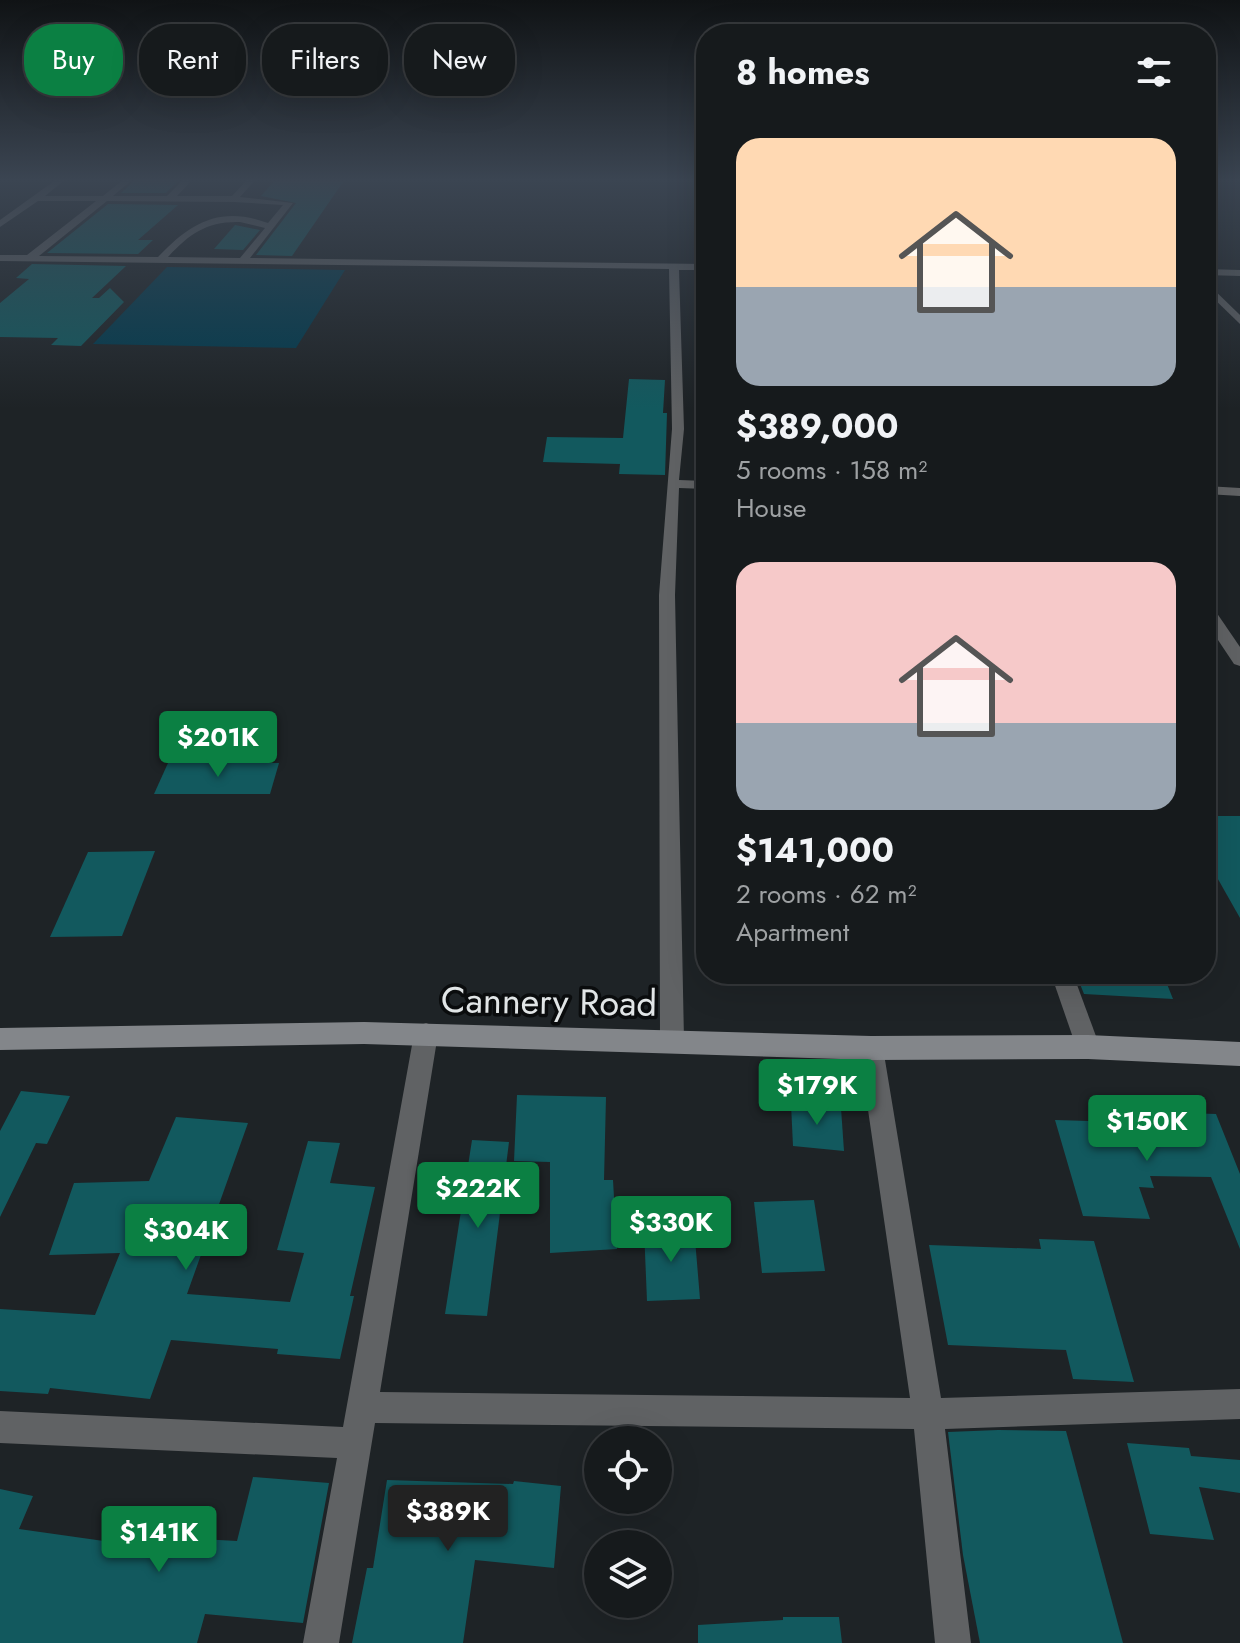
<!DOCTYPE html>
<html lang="en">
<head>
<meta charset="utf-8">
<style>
  :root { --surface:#161a1c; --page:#232729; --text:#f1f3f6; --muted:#9ea1a3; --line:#35383b; --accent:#0b8043 }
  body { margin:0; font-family:Jost,sans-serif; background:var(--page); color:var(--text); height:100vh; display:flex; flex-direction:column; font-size:30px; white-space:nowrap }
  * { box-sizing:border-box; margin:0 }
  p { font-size:26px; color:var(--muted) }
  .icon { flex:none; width:44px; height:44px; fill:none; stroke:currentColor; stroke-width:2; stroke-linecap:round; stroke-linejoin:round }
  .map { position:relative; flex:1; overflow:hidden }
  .panel { position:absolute; left:696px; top:24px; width:520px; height:960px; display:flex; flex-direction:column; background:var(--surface); border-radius:32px; box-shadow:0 8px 32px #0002,0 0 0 2px var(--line) }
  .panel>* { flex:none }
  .top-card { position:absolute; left:24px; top:24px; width:552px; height:72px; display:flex; gap:16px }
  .tools { position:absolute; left:584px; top:1426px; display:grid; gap:16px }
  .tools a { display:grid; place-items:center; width:88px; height:88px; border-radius:50%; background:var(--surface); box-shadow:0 8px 32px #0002,0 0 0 2px var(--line); font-size:40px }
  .price { position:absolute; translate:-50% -68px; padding:0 18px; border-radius:8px; background:var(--accent); color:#fff; font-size:26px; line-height:52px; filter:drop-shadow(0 2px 4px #0008) }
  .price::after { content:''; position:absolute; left:50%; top:48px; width:24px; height:18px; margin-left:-12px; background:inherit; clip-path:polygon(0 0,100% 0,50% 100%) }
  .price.current { background:#222; color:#fff }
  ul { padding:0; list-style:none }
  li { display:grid; align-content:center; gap:16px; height:424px; padding:0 40px }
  li span { display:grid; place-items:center; height:248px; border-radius:24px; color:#555 }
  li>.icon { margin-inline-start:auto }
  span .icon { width:144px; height:144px; fill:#fffc; stroke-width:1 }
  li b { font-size:34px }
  h2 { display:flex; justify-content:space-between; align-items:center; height:96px; padding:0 40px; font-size:34px }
  .chip { padding:0 28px; border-radius:32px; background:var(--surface); box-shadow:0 8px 32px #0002,0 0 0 2px var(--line); font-size:28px; line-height:72px }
  .chip.current { background:var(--accent); color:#fff }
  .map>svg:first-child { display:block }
  .green { fill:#003a4d }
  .building { fill:#12595e }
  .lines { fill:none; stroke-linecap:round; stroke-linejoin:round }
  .minor { fill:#606264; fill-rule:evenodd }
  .secondary { fill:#83868a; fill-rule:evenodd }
  .labels { text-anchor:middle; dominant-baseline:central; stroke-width:7; stroke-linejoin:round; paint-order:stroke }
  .near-street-label { font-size:36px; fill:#e1e5e6; stroke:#0a0c0d }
</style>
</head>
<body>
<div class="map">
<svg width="1240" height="1643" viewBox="0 0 1240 1643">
  <rect width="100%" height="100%" fill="#1e2326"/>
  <path class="green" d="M167 267 345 270 296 348 93 344Z"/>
  <g class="building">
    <path d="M136 179H180L166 193H121Z"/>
    <path d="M274 181 343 182 292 256 256 255 296 203 261 196Z"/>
    <path d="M108 204 178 205 138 240H153L138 254 47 253Z"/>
    <path d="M235 225 260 230 243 250 214 249Z"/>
    <path d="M32 264 126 266 92 298H99L110 288 124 302 81 346 51 345 58 338 0 337V303L29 279 16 278Z"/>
    <path d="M629 379 665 380 663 413H667L665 475 619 474 620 464 543 462 547 437 623 438Z"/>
    <path d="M168 763H279L270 794H154Z"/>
    <path d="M1206 816H1240V918L1206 858Z"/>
    <path d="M155 851 122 936 50 937 88 852Z"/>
    <path d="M1076 974H1163L1173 999 1084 994Z"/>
    <path d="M21 1091 70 1096 47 1144 36 1143 0 1217V1131Z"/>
    <path d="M517 1095 606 1097 604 1180H613L617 1249 550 1253V1162L514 1161Z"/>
    <path d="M791 1104 841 1108 844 1151 793 1146Z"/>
    <path d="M1186 1113 1216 1114 1240 1174V1249L1211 1177 1150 1176 1154 1188 1139 1187 1150 1219 1083 1216 1055 1120 1190 1124Z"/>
    <path d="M176 1117 248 1123 187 1294 290 1302 304 1253 277 1250 308 1141 340 1143 330 1183 375 1187 350 1296H354L340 1359 277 1354 278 1349 171 1340 150 1399 50 1388 48 1394 0 1391V1309L95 1315 120 1253 49 1255 74 1183 149 1181Z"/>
    <path d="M472 1140 509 1142 487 1316 445 1314Z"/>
    <path d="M814 1200 825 1271 762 1273 754 1202Z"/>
    <path d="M694 1227 700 1299 647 1301 644 1229Z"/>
    <path d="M1039 1239 1094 1241 1134 1382 1073 1379 1066 1350 948 1345 929 1245 1041 1249Z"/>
    <path d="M998 1430 1066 1431 1123 1643H980L963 1555 948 1432Z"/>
    <path d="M1127 1443 1189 1448 1191 1456 1240 1460V1493L1199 1487 1214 1540 1150 1534Z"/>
    <path d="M253 1477 329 1483 303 1623 205 1614 197 1643H0V1489L33 1496 19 1529 125 1544 128 1535 237 1541Z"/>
    <path d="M387 1480 513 1484 514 1481 561 1486 554 1568 475 1560 463 1643H352L367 1568H373Z"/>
    <path d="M783 1617H839L842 1643H698V1625L783 1620Z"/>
  </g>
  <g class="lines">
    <g class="minor">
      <path d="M57 179H66L45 196H103L124 179H133L113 196H167L184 179H193L177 196H232L248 179H256L240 197 293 203 250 258 706 264V270H679L684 429 679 480 706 481V489L679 488 675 595 684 1040 681 1048 672 1051 663 1048 660 1040 659 595 672 429 669 269 0 261V255H27L96 201H38L0 227V220ZM107 201 234 202 283 205 268 223C220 205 190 223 158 257L39 256ZM240 222 265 228 240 258 168 257C189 234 207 221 240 222Z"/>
      <path d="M1206 269 1240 270V276L1206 275Z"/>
      <path d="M1206 282 1240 315V324L1206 291Z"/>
      <path d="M1206 486 1240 488V496L1206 494Z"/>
      <path d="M1206 605 1212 606 1240 647V666L1234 664 1206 622Z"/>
      <path d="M1051 974H1073L1100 1047 1097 1055 1088 1059 1079 1055Z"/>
      <path d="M426 1023 434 1026 438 1034 380 1392 910 1398 859 1048 862 1040 871 1036 880 1040 883 1048 941 1398 1240 1389V1419L945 1429 971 1643H935L914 1429 375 1423 339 1643H303L337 1458 0 1443V1411L343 1427 414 1034 418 1026Z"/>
    </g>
    <path class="secondary" d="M364 1022 871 1036 1088 1035 1240 1042V1066L1088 1059 871 1060 364 1044 0 1050V1028Z"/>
  </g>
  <linearGradient id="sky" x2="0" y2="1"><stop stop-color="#101315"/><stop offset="0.44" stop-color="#3b4552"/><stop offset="1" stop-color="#3b4552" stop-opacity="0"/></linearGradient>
  <rect width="1240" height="409" fill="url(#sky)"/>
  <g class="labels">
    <g class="near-street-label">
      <text transform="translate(549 1001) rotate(1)">Cannery Road</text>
    </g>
  </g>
</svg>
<div class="tools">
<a><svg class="icon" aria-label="locate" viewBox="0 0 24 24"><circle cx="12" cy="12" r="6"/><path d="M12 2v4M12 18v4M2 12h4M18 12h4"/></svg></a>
<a><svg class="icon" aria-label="layers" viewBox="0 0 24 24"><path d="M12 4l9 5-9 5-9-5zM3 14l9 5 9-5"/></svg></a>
</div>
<b class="price" style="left:218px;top:779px">$201K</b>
<b class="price" style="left:817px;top:1127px">$179K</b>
<b class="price" style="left:1147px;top:1163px">$150K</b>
<b class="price" style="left:478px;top:1230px">$222K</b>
<b class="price" style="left:671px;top:1264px">$330K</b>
<b class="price" style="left:186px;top:1272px">$304K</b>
<b class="price current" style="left:448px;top:1553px">$389K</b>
<b class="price" style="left:159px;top:1574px">$141K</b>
<div class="top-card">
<a class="chip current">Buy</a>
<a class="chip">Rent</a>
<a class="chip">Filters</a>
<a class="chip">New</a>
</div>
<section class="panel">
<h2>8 homes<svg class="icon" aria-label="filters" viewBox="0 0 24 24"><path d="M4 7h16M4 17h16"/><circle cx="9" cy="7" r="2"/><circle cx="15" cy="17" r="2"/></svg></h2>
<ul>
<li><span style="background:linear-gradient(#ffd9b3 60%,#9aa5b1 0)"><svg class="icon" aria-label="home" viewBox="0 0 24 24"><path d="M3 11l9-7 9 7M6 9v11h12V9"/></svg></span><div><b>$389,000</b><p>5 rooms · 158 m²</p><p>House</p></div></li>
<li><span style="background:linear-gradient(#f6c9c9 65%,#9aa5b1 0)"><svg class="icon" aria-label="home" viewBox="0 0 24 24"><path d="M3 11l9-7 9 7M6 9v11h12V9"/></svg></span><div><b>$141,000</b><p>2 rooms · 62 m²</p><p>Apartment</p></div></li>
</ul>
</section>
</div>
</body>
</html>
